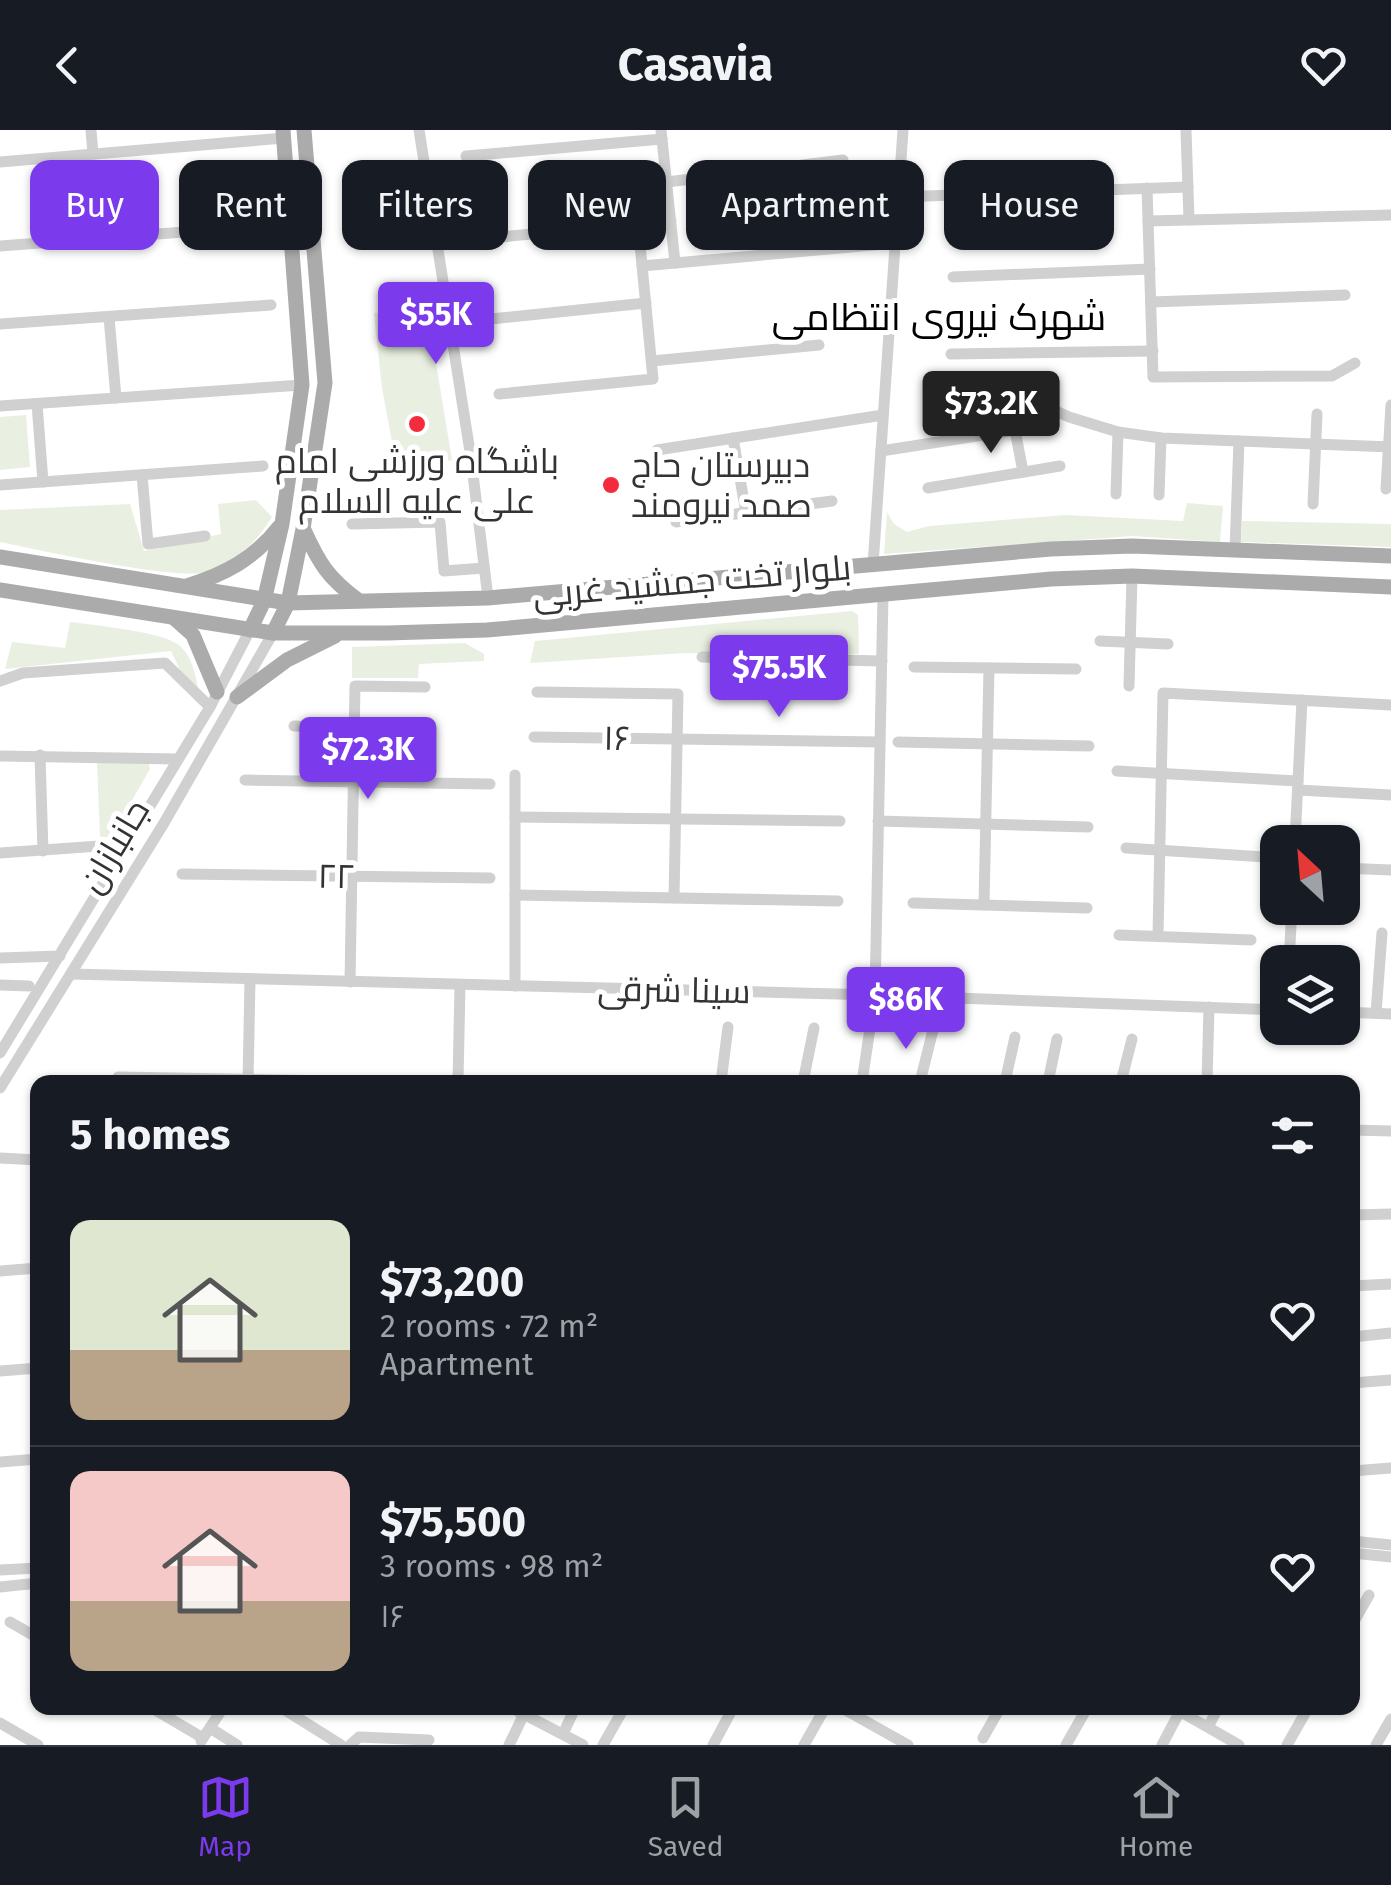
<!DOCTYPE html>
<html lang="en">
<head>
<meta charset="utf-8">
<style>
  :root { --surface:#171b24; --page:#242831; --text:#f1f3f6; --muted:#9ea1a6; --line:#363941; --accent:#7c3aed }
  body { margin:0; font-family:"Fira Sans",Cairo,sans-serif; background:var(--page); color:var(--text); height:100vh; display:flex; flex-direction:column; font-size:38px; white-space:nowrap }
  * { box-sizing:border-box; margin:0 }
  p { font-size:32px; color:var(--muted) }
  .icon { flex:none; width:55px; height:55px; fill:none; stroke:currentColor; stroke-width:2; stroke-linecap:round; stroke-linejoin:round }
  .map { position:relative; flex:1; overflow:hidden }
  .side { position:absolute; left:30px; top:945px; width:1330px; height:640px; display:flex; flex-direction:column; background:var(--surface); border-radius:20px; box-shadow:0 2px 8px #0004 }
  .side>* { flex:none }
  .hud { position:absolute; left:30px; top:30px; width:1332px; height:90px; display:flex; gap:20px }
  .needle { width:65px; rotate:334deg }
  .tools { position:absolute; left:1260px; top:695px; display:grid; gap:20px }
  .tools a { display:grid; place-items:center; width:100px; height:100px; border-radius:20px; background:var(--surface); box-shadow:0 2px 8px #0004; font-size:50px }
  .price { position:absolute; translate:-50% -85px; padding:0 22px; border-radius:10px; background:var(--accent); color:#fff; font-size:32px; line-height:65px; filter:drop-shadow(0 2px 5px #0008) }
  .price::after { content:''; position:absolute; left:50%; top:60px; width:30px; height:22px; margin-left:-15px; background:inherit; clip-path:polygon(0 0,100% 0,50% 100%) }
  .price.active { background:#222; color:#fff }
  ul { padding:0; list-style:none }
  li { display:flex; align-items:center; gap:30px; height:250px; padding:0 40px }
  li+li { border-top:2px solid var(--line) }
  li span { display:grid; place-items:center; flex:none; width:280px; height:200px; border-radius:20px; color:#555 }
  li>.icon { margin-inline-start:auto }
  span .icon { width:120px; height:120px; fill:#fffc; stroke-width:1 }
  li b { font-size:42px }
  h2 { display:flex; justify-content:space-between; align-items:center; height:120px; padding:0 40px; font-size:42px }
  .tag { padding:0 35px; border-radius:20px; background:var(--surface); box-shadow:0 2px 8px #0004; font-size:35px; line-height:90px }
  .tag.active { background:var(--accent); color:#fff }
  header { display:flex; justify-content:space-between; align-items:center; height:130px; padding:0 40px; background:var(--surface); font-size:45px; font-weight:700 }
  .menu { display:flex; justify-content:space-around; align-items:center; height:140px; border-top:2px solid var(--line); background:var(--surface); font-size:28px; color:var(--muted) }
  .menu a { display:grid; justify-items:center; gap:5px }
  .menu .active { color:var(--accent) }
  .map>svg:first-child { display:block }
  .green { fill:#e9f0e1 }
  .lines { fill:none; stroke-linecap:round; stroke-linejoin:round }
  .minor { stroke:#d0d0d0; stroke-width:11 }
  .major { stroke:#ababab; stroke-width:15 }
  .poi-dot { fill:#f22c3c; stroke:#fff; stroke-width:4 }
  .labels { text-anchor:middle; dominant-baseline:central; stroke-width:10; stroke-linejoin:round; paint-order:stroke }
  .poi-label { font-size:35px; fill:#333; stroke:#fff }
  .street-label { font-size:35px; fill:#333; stroke:#fff }
  .neighbourhood-label { font-size:38px; fill:#000; stroke:#fff }
</style>
</head>
<body>
<header><svg class="icon" aria-label="back" viewBox="0 0 24 24"><path d="M15 5l-7 7 7 7"/></svg>Casavia<svg class="icon" aria-label="heart" viewBox="0 0 24 24"><path d="M12 20l-8-8c-3-5 5-10 8-4 3-6 11-1 8 4z"/></svg></header>
<div class="map">
<svg width="1391" height="1615" viewBox="0 0 1391 1615">
  <rect width="100%" height="100%" fill="#fff"/>
  <g class="green">
    <path d="M427 179 452 330 398 344 382 258 374 183Z"/>
    <path d="M26 285 30 337 0 340V287Z"/>
    <path d="M256 370 272 387C257 411 236 433 208 442 176 451 40 420 0 412V380L130 374 144 421 221 404 218 374Z"/>
    <path d="M1187 373 1223 376 1220 412 1133 406 884 424 887 382 894 394 907 402 929 396 1065 385 1183 391Z"/>
    <path d="M1242 391 1391 394V417L1241 412Z"/>
    <path d="M852 481 858 485 859 524 686 523 530 533 535 511Z"/>
    <path d="M70 492C93 495 164 502 179 515 192 526 195 543 198 558L183 546 171 521 5 539 12 512 65 518Z"/>
    <path d="M465 513 484 524V531L419 534 418 548H352V517Z"/>
    <path d="M97 632H148L150 639 111 707H100Z"/>
  </g>
  <g class="lines">
    <g class="minor">
      <path d="M91 0 93 24"/>
      <path d="M419 0 471 328 488 468"/>
      <path d="M661 0 675 133"/>
      <path d="M1186 0 1189 90"/>
      <path d="M466 26 662 9"/>
      <path d="M0 32 284 8"/>
      <path d="M667 52 843 30"/>
      <path d="M1147 58 1153 247 1332 246 1355 233"/>
      <path d="M898 67 1188 57"/>
      <path d="M1148 91 1391 85"/>
      <path d="M437 113 671 91"/>
      <path d="M0 116 263 96"/>
      <path d="M642 136 895 113"/>
      <path d="M953 147 1150 139"/>
      <path d="M1151 172 1345 165"/>
      <path d="M109 187 116 268"/>
      <path d="M491 189 646 173"/>
      <path d="M0 194 271 175"/>
      <path d="M951 224 1153 221"/>
      <path d="M652 231 819 215"/>
      <path d="M991 262 1023 266 1069 287 1118 302 1161 308 1391 317"/>
      <path d="M499 264 653 249 638 94"/>
      <path d="M37 274 43 352"/>
      <path d="M0 276 302 255"/>
      <path d="M733 308 746 383"/>
      <path d="M657 320 883 285"/>
      <path d="M881 321 1015 300 1023 342"/>
      <path d="M142 345 148 414 205 406"/>
      <path d="M0 355 263 336"/>
      <path d="M928 358 1060 336"/>
      <path d="M1386 359 1391 275"/>
      <path d="M1116 364 1118 302"/>
      <path d="M1159 365 1161 308"/>
      <path d="M1313 374 1317 284"/>
      <path d="M676 392 832 371"/>
      <path d="M352 394 440 392 444 441 484 438"/>
      <path d="M1235 420 1239 311"/>
      <path d="M873 435 903 0"/>
      <path d="M1100 511 1168 514"/>
      <path d="M702 527 882 531"/>
      <path d="M914 537 1076 539"/>
      <path d="M0 551 23 543 165 533 210 577"/>
      <path d="M1129 556 1132 446"/>
      <path d="M537 562 678 564 674 768"/>
      <path d="M294 596 354 599"/>
      <path d="M534 607 880 612"/>
      <path d="M898 612 1089 616"/>
      <path d="M40 625 43 721"/>
      <path d="M0 626 178 629"/>
      <path d="M1117 641 1298 651"/>
      <path d="M245 650 490 654"/>
      <path d="M1298 660 1391 665"/>
      <path d="M515 687 840 691"/>
      <path d="M878 691 1088 697"/>
      <path d="M1295 712 1302 570"/>
      <path d="M1126 718 1278 728"/>
      <path d="M0 723 128 714"/>
      <path d="M1342 738 1391 740"/>
      <path d="M182 744 490 748"/>
      <path d="M515 765 838 771"/>
      <path d="M913 773 1087 778"/>
      <path d="M984 775 989 538"/>
      <path d="M1294 778 1349 779"/>
      <path d="M1119 805 1251 810"/>
      <path d="M1158 806 1163 563 1391 575"/>
      <path d="M0 828 60 826"/>
      <path d="M1289 832 1292 778"/>
      <path d="M71 844 875 865 1278 880"/>
      <path d="M350 852 355 556 425 557"/>
      <path d="M0 855 29 856"/>
      <path d="M515 856V645"/>
      <path d="M1342 882 1391 884"/>
      <path d="M1376 883 1382 803"/>
      <path d="M0 923 210 577 250 500"/>
      <path d="M118 947 384 952"/>
      <path d="M248 952 250 850"/>
      <path d="M458 952 460 855"/>
      <path d="M721 952 728 897"/>
      <path d="M803 952 814 898"/>
      <path d="M862 952 875 865 883 465"/>
      <path d="M920 952 933 900"/>
      <path d="M1005 952 1015 907"/>
      <path d="M1048 952 1057 909"/>
      <path d="M1121 952 1132 909"/>
      <path d="M1207 952 1209 877"/>
      <path d="M0 958 164 693 273 503"/>
      <path d="M1352 1000 1391 1001"/>
      <path d="M0 1028 38 1030"/>
      <path d="M1352 1085 1391 1084"/>
      <path d="M0 1141 38 1138"/>
      <path d="M1352 1156 1391 1154"/>
      <path d="M1352 1207 1391 1203"/>
      <path d="M0 1241 38 1238"/>
      <path d="M1352 1253 1391 1250"/>
      <path d="M0 1332 38 1329"/>
      <path d="M1352 1341 1391 1338"/>
      <path d="M1352 1411 1391 1415"/>
      <path d="M1352 1423 1391 1427"/>
      <path d="M0 1440 38 1438"/>
      <path d="M0 1457 38 1453"/>
      <path d="M10 1492 38 1508"/>
      <path d="M1352 1495 1369 1465"/>
      <path d="M152 1578 203 1608"/>
      <path d="M282 1578 341 1615"/>
      <path d="M512 1578 583 1615"/>
      <path d="M842 1578 908 1615"/>
      <path d="M1174 1578 1239 1615"/>
      <path d="M0 1593 38 1615"/>
      <path d="M1208 1597 1218 1578"/>
      <path d="M210 1598 237 1615"/>
      <path d="M563 1604 575 1578"/>
      <path d="M983 1608 1000 1578"/>
      <path d="M201 1611 223 1578"/>
      <path d="M350 1615 359 1607 429 1610"/>
      <path d="M509 1615 524 1584"/>
      <path d="M603 1615 624 1578"/>
      <path d="M713 1615 733 1578"/>
      <path d="M804 1615 825 1578"/>
      <path d="M1066 1615 1087 1578"/>
      <path d="M1162 1615 1180 1581"/>
      <path d="M1287 1615 1308 1578"/>
      <path d="M1376 1615 1391 1589"/>
    </g>
    <g class="major">
      <path d="M304 400C319 433 328 448 358 470"/>
      <path d="M0 427 288 473 488 468 1051 419 1132 416 1391 426"/>
      <path d="M187 456C225 444 254 429 279 397"/>
      <path d="M0 460 273 503H387L487 500 1051 449 1132 446 1391 457"/>
      <path d="M174 488 193 505 217 562"/>
      <path d="M250 500 264 471 282 394 302 255 283 0"/>
      <path d="M273 503 288 473 303 399 325 253 304 0"/>
      <path d="M237 567 287 530 335 506"/>
    </g>
  </g>
  <g class="poi-dot">
    <circle cx="417" cy="294" r="10"/>
    <circle cx="611" cy="355" r="10"/>
  </g>
  <g class="labels">
    <g class="poi-label">
      <text x="417" y="331">باشگاه ورزشی امام<tspan x="417" dy="40">علی علیه السلام</tspan></text>
      <text x="631" y="335" text-anchor="start">دبیرستان حاج<tspan x="631" dy="40">صمد نیرومند</tspan></text>
    </g>
    <g class="street-label">
      <text transform="translate(692 451) rotate(-5)">بلوار تخت جمشید غربی</text>
      <text transform="translate(617 608) rotate(1)">۱۶</text>
      <text transform="translate(114 716) rotate(-59)">جانبازان</text>
      <text transform="translate(336 746) rotate(1)">۲۲</text>
      <text transform="translate(674 860) rotate(1)">سینا شرقی</text>
    </g>
    <g class="neighbourhood-label">
      <text x="939" y="187">شهرک نیروی انتظامی</text>
    </g>
  </g>
</svg>
<div class="tools">
<a><svg class="needle" viewBox="-14 -14 28 28"><path d="M0-13l5 13h-10z" fill="#e53935"/><path d="M0 13l5-13h-10z" fill="#9ea1a6"/></svg></a>
<a><svg class="icon" aria-label="layers" viewBox="0 0 24 24"><path d="M12 4l9 5-9 5-9-5zM3 14l9 5 9-5"/></svg></a>
</div>
<b class="price" style="left:436px;top:237px">$55K</b>
<b class="price active" style="left:991px;top:326px">$73.2K</b>
<b class="price" style="left:779px;top:590px">$75.5K</b>
<b class="price" style="left:368px;top:672px">$72.3K</b>
<b class="price" style="left:906px;top:922px">$86K</b>
<div class="hud">
<a class="tag active">Buy</a>
<a class="tag">Rent</a>
<a class="tag">Filters</a>
<a class="tag">New</a>
<a class="tag">Apartment</a>
<a class="tag">House</a>
</div>
<section class="side">
<h2>5 homes<svg class="icon" aria-label="filters" viewBox="0 0 24 24"><path d="M4 7h16M4 17h16"/><circle cx="9" cy="7" r="2"/><circle cx="15" cy="17" r="2"/></svg></h2>
<ul>
<li><span style="background:linear-gradient(#dfe7d0 65%,#b9a48a 0)"><svg class="icon" aria-label="home" viewBox="0 0 24 24"><path d="M3 11l9-7 9 7M6 9v11h12V9"/></svg></span><div><b>$73,200</b><p>2 rooms · 72 m²</p><p>Apartment</p></div><svg class="icon" aria-label="heart" viewBox="0 0 24 24"><path d="M12 20l-8-8c-3-5 5-10 8-4 3-6 11-1 8 4z"/></svg></li>
<li><span style="background:linear-gradient(#f6c9c9 65%,#b9a48a 0)"><svg class="icon" aria-label="home" viewBox="0 0 24 24"><path d="M3 11l9-7 9 7M6 9v11h12V9"/></svg></span><div><b>$75,500</b><p>3 rooms · 98 m²</p><p>۱۶</p></div><svg class="icon" aria-label="heart" viewBox="0 0 24 24"><path d="M12 20l-8-8c-3-5 5-10 8-4 3-6 11-1 8 4z"/></svg></li>
</ul>
</section>
</div>
<nav class="menu">
<a class="active"><svg class="icon" aria-label="map" viewBox="0 0 24 24"><path d="M3 6l6-2 6 2 6-2v14l-6 2-6-2-6 2zM9 4v14M15 6v14"/></svg>Map</a>
<a><svg class="icon" aria-label="saved" viewBox="0 0 24 24"><path d="M7 4h10v16l-5-4-5 4z"/></svg>Saved</a>
<a><svg class="icon" aria-label="home" viewBox="0 0 24 24"><path d="M3 11l9-7 9 7M6 9v11h12V9"/></svg>Home</a>
</nav>
</body>
</html>
